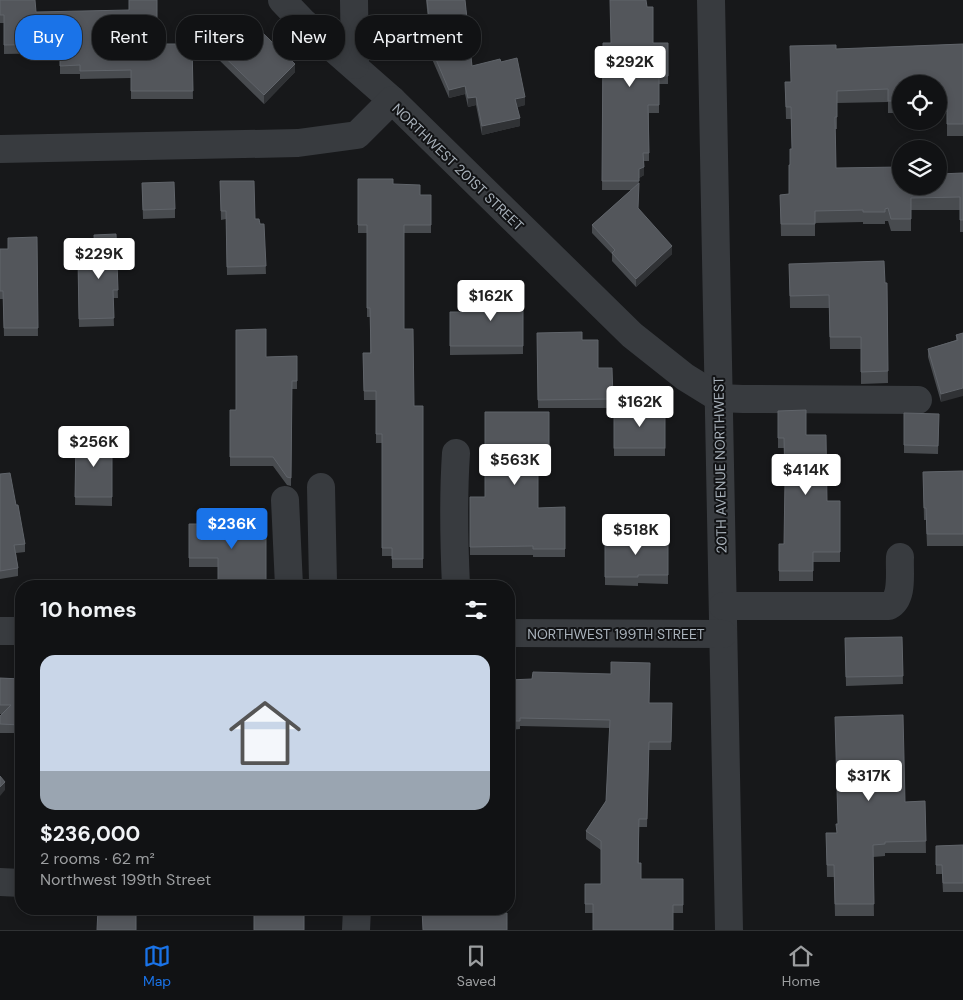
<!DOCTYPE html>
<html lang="en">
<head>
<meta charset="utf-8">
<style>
  :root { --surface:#111214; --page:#1a1b1d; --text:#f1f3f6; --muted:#9c9ea0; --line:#303234; --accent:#1a73e8 }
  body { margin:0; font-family:"DM Sans",sans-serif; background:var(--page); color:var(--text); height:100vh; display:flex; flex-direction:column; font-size:19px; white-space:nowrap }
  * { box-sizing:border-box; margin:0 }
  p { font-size:16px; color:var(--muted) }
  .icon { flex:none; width:28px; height:28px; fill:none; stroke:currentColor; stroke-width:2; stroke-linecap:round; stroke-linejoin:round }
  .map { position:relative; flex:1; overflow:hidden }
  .side { position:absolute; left:15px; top:580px; width:500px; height:335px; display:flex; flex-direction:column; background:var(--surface); border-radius:20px; box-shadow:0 2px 8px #0003,0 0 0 1px var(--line) }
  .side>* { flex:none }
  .hud { position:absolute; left:15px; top:15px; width:500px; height:45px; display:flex; gap:10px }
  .fabs { position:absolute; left:892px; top:75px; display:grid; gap:10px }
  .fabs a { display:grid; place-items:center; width:55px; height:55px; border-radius:50%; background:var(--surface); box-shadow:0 2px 8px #0003,0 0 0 1px var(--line); font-size:25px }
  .price { position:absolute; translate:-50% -42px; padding:0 11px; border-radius:5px; background:#fff; color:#222; font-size:16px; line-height:32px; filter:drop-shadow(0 1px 2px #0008) }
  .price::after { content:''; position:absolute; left:50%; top:30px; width:15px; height:11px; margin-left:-8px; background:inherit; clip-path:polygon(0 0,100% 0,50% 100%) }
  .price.selected { background:var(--accent); color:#fff }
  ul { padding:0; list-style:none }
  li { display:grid; align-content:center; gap:10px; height:265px; padding:0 25px }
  li span { display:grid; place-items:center; height:155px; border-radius:15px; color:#555 }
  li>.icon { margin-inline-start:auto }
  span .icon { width:90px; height:90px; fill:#fffc; stroke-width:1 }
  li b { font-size:21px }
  h2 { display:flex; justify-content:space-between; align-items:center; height:60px; padding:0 25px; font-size:21px }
  .chip { padding:0 18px; border-radius:20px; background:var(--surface); box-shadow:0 2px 8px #0003,0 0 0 1px var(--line); font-size:18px; line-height:45px }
  .chip.selected { background:var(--accent); color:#fff }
  .tab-bar { display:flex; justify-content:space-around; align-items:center; height:70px; border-top:1px solid var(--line); background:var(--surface); font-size:14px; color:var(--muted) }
  .tab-bar a { display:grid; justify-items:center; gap:2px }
  .tab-bar .selected { color:var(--accent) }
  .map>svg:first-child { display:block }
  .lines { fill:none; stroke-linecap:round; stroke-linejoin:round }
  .minor { stroke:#383b3f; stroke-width:28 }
  .wall { fill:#484b4f }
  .shaded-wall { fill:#303235 }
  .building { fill:#53565b; stroke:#60646a }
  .labels { text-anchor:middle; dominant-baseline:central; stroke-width:4; stroke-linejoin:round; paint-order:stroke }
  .street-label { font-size:14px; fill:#a9b2bb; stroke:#121315 }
</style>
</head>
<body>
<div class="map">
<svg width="963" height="930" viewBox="0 0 963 930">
  <rect width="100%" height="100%" fill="#17181a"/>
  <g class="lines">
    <g class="minor">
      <path d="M282 0 302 21 392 100"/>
      <path d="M354 0 355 65"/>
      <path d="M711 0 729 930"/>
      <path d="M0 149 298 143 357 135 392 100 632 335 685 377 719 398 743 399 918 400"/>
      <path d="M456 453C453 498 454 542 456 586"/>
      <path d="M285 500 289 586"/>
      <path d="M321 586 323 582 321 487"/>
      <path d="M723 606H889C904 598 899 572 900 557"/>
      <path d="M0 631H21"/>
      <path d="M509 633 723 634"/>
      <path d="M0 882 21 883"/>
      <path d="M356 930 357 909"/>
    </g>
  </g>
  <g class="wall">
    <path d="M0 0 36 12 157 44H192L193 99H131V78L80 79V74H60V53L4 54V23H0Z"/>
    <path d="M426 0H465L472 66 525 105 517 107 520 126 482 135 476 105 468 107 465 94 449 98 432 59Z"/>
    <path d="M647 7 653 43H668V84H659V113H649V161H644V175L639 178 638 208 672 254 636 287 612 261V254L592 233V225L631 190H602L603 43H611Z"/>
    <path d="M963 44V136H947V112H939V84H901V113H888V102L837 103V129H835L836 168 901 186 963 173V232H960V210H911V231H891L888 221H885V224H863V222L815 223V236H781L780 195 789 194 790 165 792 149 791 119H786L785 82H791L836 49Z"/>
    <path d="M213 46 295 72 264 104 213 54Z"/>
    <path d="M358 179 393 184 420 195H431V233H404V329L414 406H423V568H392V556H382V443H376V400H364L363 353H370V317H367V233H358Z"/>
    <path d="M220 181 260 224H264L266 274 227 275 226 219 221 220Z"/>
    <path d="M142 183 175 209V218L143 219Z"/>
    <path d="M116 234 118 298H113L114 326 79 327 78 259H95Z"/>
    <path d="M37 237 38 336H4L3 299H0V249H8Z"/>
    <path d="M789 264 887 283 888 383 861 384V349H830L829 308H790Z"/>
    <path d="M523 287V354L450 355V312H493Z"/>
    <path d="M537 333 582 340 598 368 613 399V408H538Z"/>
    <path d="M963 333 941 402 928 357V349L956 340V335Z"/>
    <path d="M297 356V389H292L291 486 287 485 273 466H230V410H236L266 357Z"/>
    <rect x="614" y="409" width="51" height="47"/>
    <path d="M778 411 806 435 827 501H840V562H813V581H779V544H784L785 488 784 448H778Z"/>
    <path d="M549 412V467H538V508L565 507V557H533V555H470V497H485Z"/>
    <path d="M939 414 938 454 904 453V445Z"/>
    <path d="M76 439H112V506L75 505Z"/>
    <path d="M963 471V546H927L926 520H924L923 472Z"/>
    <path d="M0 474 16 505 25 544V552L16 553 18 568V576L0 579Z"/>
    <path d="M189 524H266V586H218V567H189Z"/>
    <path d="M605 534 638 537H668V584L638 583V586L605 585Z"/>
    <path d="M902 637 903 684 846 686 845 638Z"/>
    <path d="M0 678 21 679V733H0V716L2 714H0Z"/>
    <path d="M509 680 650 703H672L671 750H649L647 827H639V863L641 879H683V913H585V884H601V850L586 839V831L606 801 610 728 520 726V729L509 730Z"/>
    <path d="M925 801 926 853H885V856L873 857 874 916H835L834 877H827L826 833H836L905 802Z"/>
    <path d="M963 845V892H943L942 874H936V846Z"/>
    <path d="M254 909H307V913H304Z"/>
  </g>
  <g class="shaded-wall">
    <path d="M295 64V72L264 104V95Z"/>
    <path d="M465 86V94L449 98V90Z"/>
    <path d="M476 97V105L468 107V98Z"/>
    <path d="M525 97V105L515 108V99Z"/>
    <path d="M520 118V126L482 135V126Z"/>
    <path d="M644 167V175L639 178V169Z"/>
    <path d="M672 246V254L636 287V279Z"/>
    <path d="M963 388V396L941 402V394Z"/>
    <path d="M5 782V790L0 796V787Z"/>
  </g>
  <g class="building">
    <path d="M0 0H35L36 12 129 10V0H157V44H192L193 91H131V70L80 71V65L60 66V44L4 45V15H0Z"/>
    <path d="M427 0H465L472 66 500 59 501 62 517 58 525 97 515 99 520 118 482 126 476 97 468 98 465 86 449 90 432 50Z"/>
    <path d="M610 0H646L647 7H653V43H668V76H659V105H648L649 153H643L644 167 639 169V181H602L603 43H611Z"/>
    <path d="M243 14 295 64 264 95 213 46Z"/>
    <path d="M963 44V124H947V100H939V84H901V101H888V89L837 91V117H835L836 168 901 167V186H939V174L963 173V220H960V197L911 198V219H891L888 208 885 209V212H863V210L815 211V224H781L780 195 789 194V165H790V149H792L791 107H786L785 82H791L790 46 836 45V49Z"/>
    <path d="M358 179H393V184L420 185V195H431V225H404V329H413L414 406H423V559H392V548H382V434H376V391H364L363 353H371L370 308H367V225H358Z"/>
    <path d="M220 181H254L255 219H259L260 224H264L266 266 227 267 226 211H221Z"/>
    <path d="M174 182 175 209 143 210 142 183Z"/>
    <path d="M639 183 638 208 672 246 636 279 612 253 615 250 592 225Z"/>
    <path d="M116 234 118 290H113L114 318 79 319 78 259H95L94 235Z"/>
    <path d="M37 237 38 328H4L3 291H0V249H8V238Z"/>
    <path d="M884 261 885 283H887L888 371 861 372V337H830L829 295 790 296 789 264Z"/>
    <path d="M493 287H523V346H450V312H493Z"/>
    <path d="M266 329V357L297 356V381H292L291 478 287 477 273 457H230V410H236V330Z"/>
    <path d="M582 332V340H598V368H612L613 399 538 400 537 333Z"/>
    <path d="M963 333V388L941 394 928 349 958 340 956 335Z"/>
    <rect x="614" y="409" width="51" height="39"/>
    <path d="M806 410V435H826L827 501H840V552H813V571H779V544H784L785 481 784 438H778V411Z"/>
    <path d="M485 412H549V459H538V508L565 507V549H533V546L470 547V497H485Z"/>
    <path d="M904 413 939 414 938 446 904 445Z"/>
    <path d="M76 439H112V497H75Z"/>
    <path d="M963 471V534H927L926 508H924L923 472Z"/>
    <path d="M10 473 16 505H18L25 544 14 545 18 568 0 571V474Z"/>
    <path d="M189 524H266V583H218V558H189Z"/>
    <path d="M605 534H638V537H668V575H638V577H605Z"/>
    <path d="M902 637 903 676 846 677 845 638Z"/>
    <path d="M611 662 650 663 649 703H672L671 742H649L647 819H639L638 863H641V879H683V905H673V930H593V904H585V884H601V841L586 831 606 801 610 720 520 718V721H509V680L532 679 533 672 611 674Z"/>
    <path d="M0 678 21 679V725L0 724V716L11 705H0Z"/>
    <path d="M903 715 905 802 925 801 926 841 885 842V844L873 845 874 904H835L834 865H827L826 833H837L836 824H838L835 717Z"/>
    <path d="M0 776 5 782 0 787Z"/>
    <path d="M963 845V883H943L942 865H936V846Z"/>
    <path d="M98 909H136V930H97Z"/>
    <rect x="254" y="909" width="50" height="21"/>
    <path d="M422 909H480V913H507V930H423Z"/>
  </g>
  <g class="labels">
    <g class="street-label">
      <text transform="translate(458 167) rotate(44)">NORTHWEST 201ST STREET</text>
      <text transform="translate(720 465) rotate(-91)">20TH AVENUE NORTHWEST</text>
      <text x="616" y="634">NORTHWEST 199TH STREET</text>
    </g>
  </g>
</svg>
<div class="fabs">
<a><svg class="icon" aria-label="locate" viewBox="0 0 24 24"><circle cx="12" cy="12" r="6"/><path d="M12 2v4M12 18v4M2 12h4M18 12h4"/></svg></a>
<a><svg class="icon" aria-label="layers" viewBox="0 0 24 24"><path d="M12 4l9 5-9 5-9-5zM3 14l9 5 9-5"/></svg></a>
</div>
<b class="price" style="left:630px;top:88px">$292K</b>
<b class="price" style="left:99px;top:280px">$229K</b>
<b class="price" style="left:491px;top:322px">$162K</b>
<b class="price" style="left:640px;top:428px">$162K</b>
<b class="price" style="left:94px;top:468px">$256K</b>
<b class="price" style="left:515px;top:486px">$563K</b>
<b class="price" style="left:806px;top:496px">$414K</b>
<b class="price selected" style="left:232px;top:550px">$236K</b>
<b class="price" style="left:636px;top:556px">$518K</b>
<b class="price" style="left:869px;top:802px">$317K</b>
<div class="hud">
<a class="chip selected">Buy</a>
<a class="chip">Rent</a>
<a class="chip">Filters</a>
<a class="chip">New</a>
<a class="chip">Apartment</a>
</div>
<section class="side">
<h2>10 homes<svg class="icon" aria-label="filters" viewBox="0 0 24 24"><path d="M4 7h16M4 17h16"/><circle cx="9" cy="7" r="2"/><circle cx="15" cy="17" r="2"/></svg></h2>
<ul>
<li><span style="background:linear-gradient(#c9d6e8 75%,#9aa5b1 0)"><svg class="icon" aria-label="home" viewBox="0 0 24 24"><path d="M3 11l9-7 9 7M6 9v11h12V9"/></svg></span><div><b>$236,000</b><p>2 rooms · 62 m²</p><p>Northwest 199th Street</p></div></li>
</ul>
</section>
</div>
<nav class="tab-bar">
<a class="selected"><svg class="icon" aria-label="map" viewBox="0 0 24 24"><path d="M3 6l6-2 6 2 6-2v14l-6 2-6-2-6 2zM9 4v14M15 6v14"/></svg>Map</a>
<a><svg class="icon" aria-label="saved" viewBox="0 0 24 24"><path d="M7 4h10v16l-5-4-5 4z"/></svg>Saved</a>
<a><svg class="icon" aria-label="home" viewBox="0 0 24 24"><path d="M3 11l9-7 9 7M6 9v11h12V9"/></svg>Home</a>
</nav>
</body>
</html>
